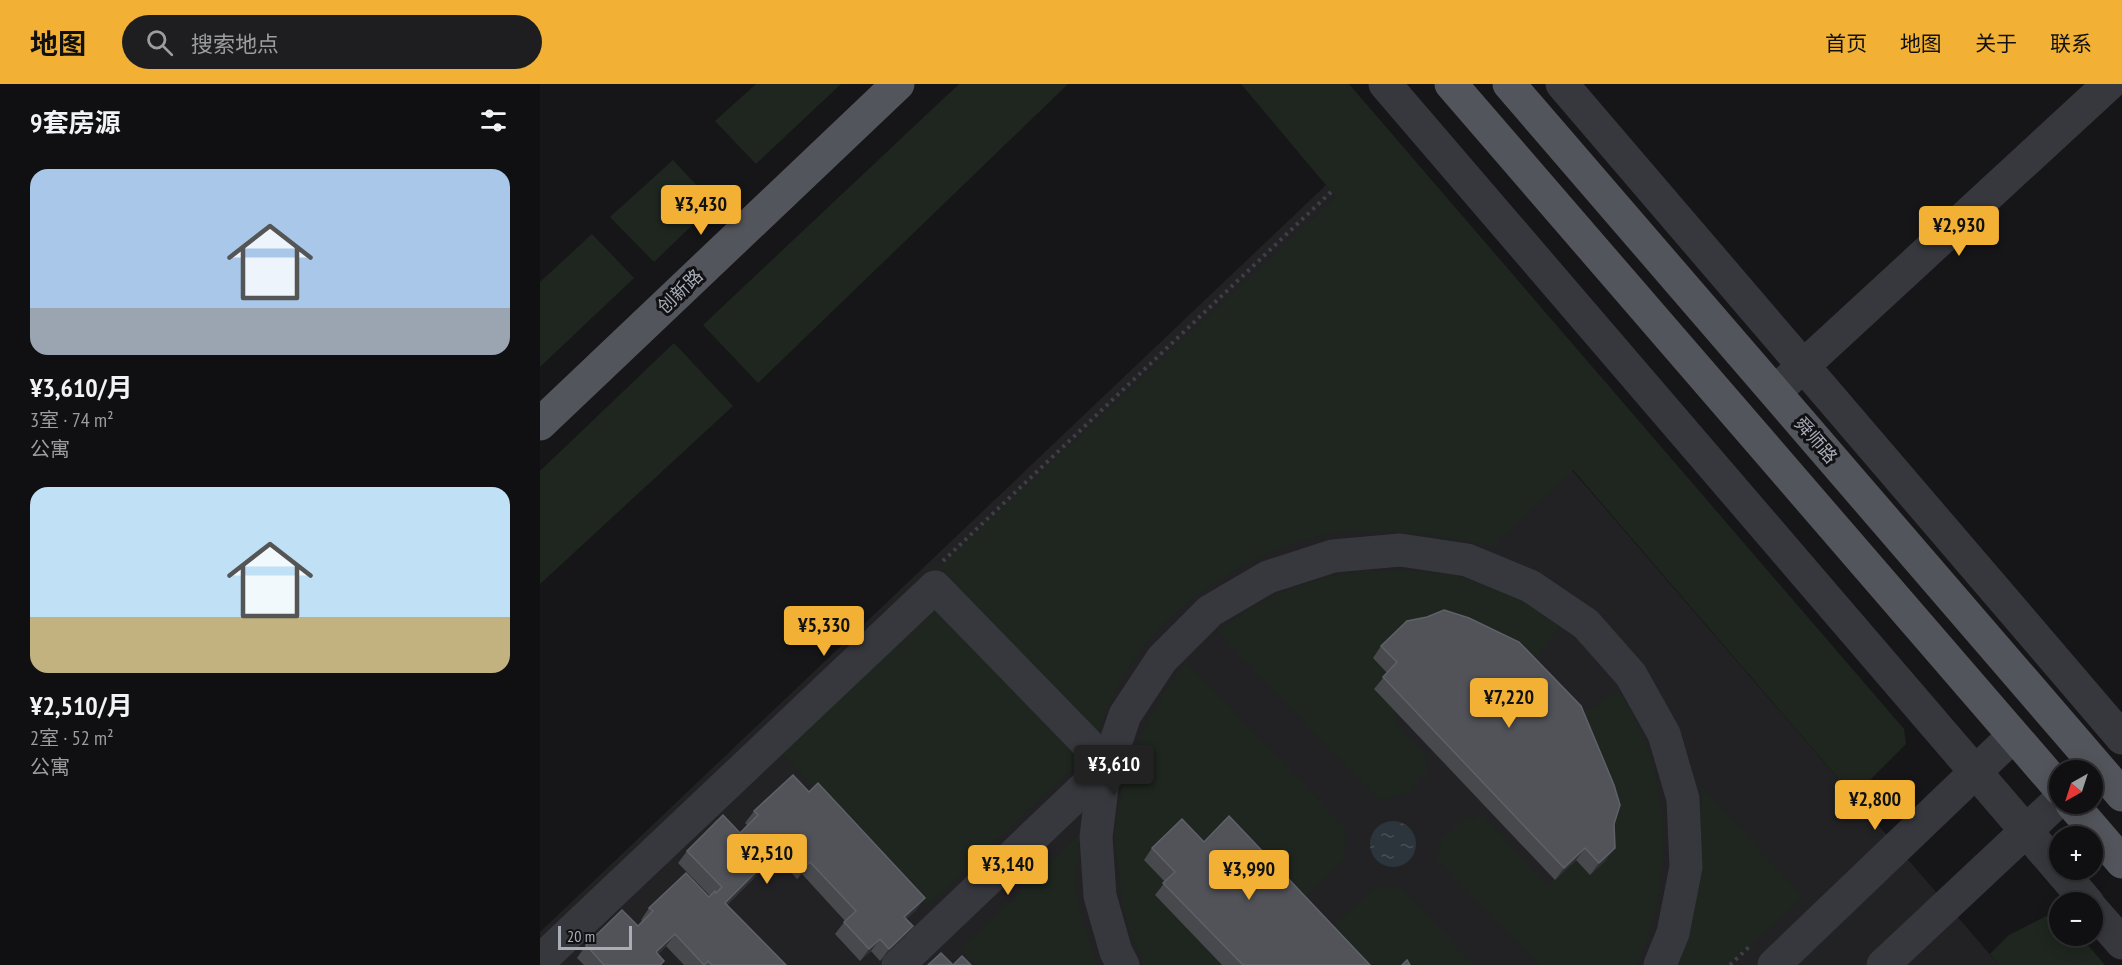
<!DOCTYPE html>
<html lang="zh">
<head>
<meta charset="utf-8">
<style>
  :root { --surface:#101012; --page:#1e1e20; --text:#f1f3f6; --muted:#9c9d9f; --line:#303032; --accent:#f2b134 }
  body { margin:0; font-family:"PT Sans Narrow","Noto Sans SC",sans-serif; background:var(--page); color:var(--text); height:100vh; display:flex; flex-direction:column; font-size:22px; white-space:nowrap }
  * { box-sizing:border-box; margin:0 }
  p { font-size:20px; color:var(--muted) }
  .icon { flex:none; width:33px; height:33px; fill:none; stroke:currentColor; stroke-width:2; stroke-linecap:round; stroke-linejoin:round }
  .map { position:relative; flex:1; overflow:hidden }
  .panel { display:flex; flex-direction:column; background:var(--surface); width:540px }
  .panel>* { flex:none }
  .needle { width:39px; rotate:219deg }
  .buttons { position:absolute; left:1509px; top:676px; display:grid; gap:12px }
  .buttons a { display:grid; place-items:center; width:54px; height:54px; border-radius:50%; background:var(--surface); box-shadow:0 3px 15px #0003,0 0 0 2px var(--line); font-size:30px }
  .scale { position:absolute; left:18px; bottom:15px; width:74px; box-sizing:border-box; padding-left:6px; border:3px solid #a8adb8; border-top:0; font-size:16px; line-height:21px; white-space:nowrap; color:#a8adb8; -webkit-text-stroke:4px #111113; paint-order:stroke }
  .price { position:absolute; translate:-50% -51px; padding:0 14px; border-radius:6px; background:var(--accent); color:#111; font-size:20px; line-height:39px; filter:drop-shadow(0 2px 3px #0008) }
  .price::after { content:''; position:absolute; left:50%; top:36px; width:18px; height:14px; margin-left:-9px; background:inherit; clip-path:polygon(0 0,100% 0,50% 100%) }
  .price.on { background:#222; color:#fff }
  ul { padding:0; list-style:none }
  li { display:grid; align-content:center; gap:12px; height:318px; padding:0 30px }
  li span { display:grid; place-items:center; height:186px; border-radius:18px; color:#555 }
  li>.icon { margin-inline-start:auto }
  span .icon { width:108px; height:108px; fill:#fffc; stroke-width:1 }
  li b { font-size:26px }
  h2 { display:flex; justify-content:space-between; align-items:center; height:72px; padding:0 30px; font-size:26px }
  header { display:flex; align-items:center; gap:36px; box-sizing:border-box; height:84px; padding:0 30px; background:var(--accent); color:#111 }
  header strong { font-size:28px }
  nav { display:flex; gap:33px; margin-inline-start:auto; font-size:21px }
  .search { width:420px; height:54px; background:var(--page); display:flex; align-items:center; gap:15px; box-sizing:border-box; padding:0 21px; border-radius:33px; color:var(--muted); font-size:22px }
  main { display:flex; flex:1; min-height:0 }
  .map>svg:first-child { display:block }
  .built { fill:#222225 }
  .grass { fill:#1e261f }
  .water { fill:url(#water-ripples) }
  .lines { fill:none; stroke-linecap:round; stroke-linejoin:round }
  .path { stroke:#3d3f44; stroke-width:4; stroke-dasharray:3 4.5; stroke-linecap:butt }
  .minor { stroke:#37383d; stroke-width:33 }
  .major { stroke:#53555c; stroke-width:33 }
  .wall { fill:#47494d }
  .shaded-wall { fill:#2f3033 }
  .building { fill:#525359; stroke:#5f6168; stroke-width:1.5 }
  .labels { text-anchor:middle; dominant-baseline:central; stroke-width:6; stroke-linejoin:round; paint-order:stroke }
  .street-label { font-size:18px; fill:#a8adb8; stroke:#111113 }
</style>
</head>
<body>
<header>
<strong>地图</strong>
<div class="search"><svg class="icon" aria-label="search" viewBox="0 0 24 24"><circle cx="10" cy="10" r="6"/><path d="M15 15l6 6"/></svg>搜索地点</div>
<nav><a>首页</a><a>地图</a><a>关于</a><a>联系</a></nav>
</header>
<main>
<section class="panel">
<h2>9套房源<svg class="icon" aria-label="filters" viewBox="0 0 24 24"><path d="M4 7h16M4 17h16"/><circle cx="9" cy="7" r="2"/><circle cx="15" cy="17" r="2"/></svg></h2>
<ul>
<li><span style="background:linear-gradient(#a9c7e8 75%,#9aa5b1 0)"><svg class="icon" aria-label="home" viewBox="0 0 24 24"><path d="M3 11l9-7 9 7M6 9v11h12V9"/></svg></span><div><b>¥3,610/月</b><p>3室 · 74 m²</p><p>公寓</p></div></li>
<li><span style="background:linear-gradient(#bfe0f5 70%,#c2b280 0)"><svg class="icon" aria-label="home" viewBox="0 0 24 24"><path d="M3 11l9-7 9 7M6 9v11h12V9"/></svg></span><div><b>¥2,510/月</b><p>2室 · 52 m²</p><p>公寓</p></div></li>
</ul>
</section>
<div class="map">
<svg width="1582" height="881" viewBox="0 0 1582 881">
  <defs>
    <pattern id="water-ripples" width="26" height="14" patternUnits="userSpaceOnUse" patternTransform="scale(1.5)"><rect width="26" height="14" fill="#2c353c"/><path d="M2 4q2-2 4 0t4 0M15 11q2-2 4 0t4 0" fill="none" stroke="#485056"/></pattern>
  </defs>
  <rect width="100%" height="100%" fill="#161618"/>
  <path class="built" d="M786 101 1459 881H0V848Z"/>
  <g class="grass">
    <path d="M216 0H301L216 80 175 37Z"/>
    <path d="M419 0H528L218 299 163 241Z"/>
    <path d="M701 0H809L1364 645 1366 660 1328 698 1322 697 1309 707 1033 386 952 462C900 452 850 443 798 449 729 456 635 515 596 572 579 596 568 623 557 649L400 483 796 113Z"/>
    <path d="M133 76 174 120 114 178 70 133Z"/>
    <path d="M52 150 94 194 0 283V198Z"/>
    <path d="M134 259 193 322 0 500V387Z"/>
    <path d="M861 486C900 488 938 493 974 512 991 520 1006 532 1022 541L986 586 833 574 849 590 856 628 855 639 885 670 887 688 863 711 839 716 677 547C720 516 760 496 814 488 829 486 845 487 861 486Z"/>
    <path d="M394 521 541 676 387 822 240 667Z"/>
    <path d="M646 578 806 745 804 775 755 823 783 852 835 804H862L934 881H605C600 870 593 859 589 848 584 832 582 815 580 799 577 781 574 762 575 744 578 689 612 620 646 578Z"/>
    <path d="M1079 607C1132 686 1137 797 1096 881H1000L896 774 903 754 927 732 932 737 941 729 1008 802 1036 776 1051 791 1032 635Z"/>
    <path d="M1162 702 1263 813 1188 881H1137L1160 746Z"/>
    <path d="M540 749 535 803 542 838 558 881H436L421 865Z"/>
    <path d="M1518 826 1519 828 1520 852H1540L1565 881H1459L1450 870 1469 851Z"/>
  </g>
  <circle class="water" cx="853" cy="760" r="23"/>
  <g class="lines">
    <g class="path">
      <path d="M403 477 792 107"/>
      <path d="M1190 881 1211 861"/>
    </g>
    <g class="minor">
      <path d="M845 0 1548 819"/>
      <path d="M1022 0 1582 654"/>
      <path d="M1247 297 1569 0"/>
      <path d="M1552 825 1582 859"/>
      <path d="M0 877 395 503 568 681 358 881"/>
      <path d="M583 881 576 868 560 812 556 753 563 696 585 631 622 575 670 527 728 493 793 472 860 466 927 476 990 502 1046 540 1091 591 1124 650 1143 715 1146 783 1133 849 1120 881"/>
      <path d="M1234 881 1473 652"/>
      <path d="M1343 881 1520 715"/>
    </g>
    <g class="major">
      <path d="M911 0 1520 705"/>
      <path d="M969 0 1582 711"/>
      <path d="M0 340 358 0"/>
      <path d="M1532 720 1582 778"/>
    </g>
  </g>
  <g class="wall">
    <path d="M841 562 1074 740 1066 776 1050 791 1036 776 1015 796 834 605 847 589 833 574Z"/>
    <path d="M214 727 376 826 366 835 364 854 340 877 331 867 320 877 295 850 305 837 262 790 257 795 230 765 219 775 216 792 187 821 246 881H144L126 862 118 870 122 881H44L37 874 46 861 98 842 102 837 101 836 109 824 169 813 170 812 138 779 147 767 200 749 207 741 205 739Z"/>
    <path d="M664 758 830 881H682L615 811 625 798 604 776 612 764Z"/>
  </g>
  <g class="shaded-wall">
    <path d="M238 752 230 765 209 785 217 773Z"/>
    <path d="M1045 764 1036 776 1015 796 1024 784Z"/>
    <path d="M1075 764 1066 776 1050 791 1059 779Z"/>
    <path d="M270 778 262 790 257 795 265 783Z"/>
    <path d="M224 780 216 792 176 831 185 819Z"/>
    <path d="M385 814 376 826 356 845 364 833Z"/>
    <path d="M373 842 364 854 340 877 349 865Z"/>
    <path d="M135 850 126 862 107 880 116 868Z"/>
    <path d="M340 855 331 867 320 877 329 865Z"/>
  </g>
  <g class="building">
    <path d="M904 526 929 534 979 558 1041 622 1074 701 1080 721 1074 740 1075 764 1059 779 1045 764 1024 784 843 593 857 578 841 562 867 537 887 533Z"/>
    <path d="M253 691 269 708 278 699 385 814 364 833 373 842 349 865 340 855 329 865 304 838 316 827 270 778 265 783 238 752 217 773 224 780 185 819 246 881H172L168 877 164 881 135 850 116 868 124 877 120 881H64L46 861 82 826 98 842 113 827 109 824 146 789 169 813 175 807 176 809 182 803 147 767 183 731 200 749 218 731 214 727Z"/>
    <path d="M689 732 830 881H703L623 799 635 788 612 764 642 735 664 758Z"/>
    <path d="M401 869 413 881 422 872 431 881H388Z"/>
    <path d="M867 876 870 881H862Z"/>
  </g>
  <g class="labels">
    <g class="street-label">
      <text transform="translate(140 207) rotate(-44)">创新路</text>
      <text transform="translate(1276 356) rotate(49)">舜师路</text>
    </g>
  </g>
</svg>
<div class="buttons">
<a><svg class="needle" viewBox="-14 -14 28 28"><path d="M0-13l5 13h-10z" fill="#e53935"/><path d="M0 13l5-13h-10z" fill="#9c9d9f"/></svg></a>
<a>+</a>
<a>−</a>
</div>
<div class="scale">20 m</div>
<b class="price" style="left:161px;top:152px">¥3,430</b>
<b class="price" style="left:1419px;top:173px">¥2,930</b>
<b class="price" style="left:284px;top:573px">¥5,330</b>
<b class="price" style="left:969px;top:645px">¥7,220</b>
<b class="price on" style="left:574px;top:712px">¥3,610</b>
<b class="price" style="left:1335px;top:747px">¥2,800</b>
<b class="price" style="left:227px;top:801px">¥2,510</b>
<b class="price" style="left:468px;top:812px">¥3,140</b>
<b class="price" style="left:709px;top:817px">¥3,990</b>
</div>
</main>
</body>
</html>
